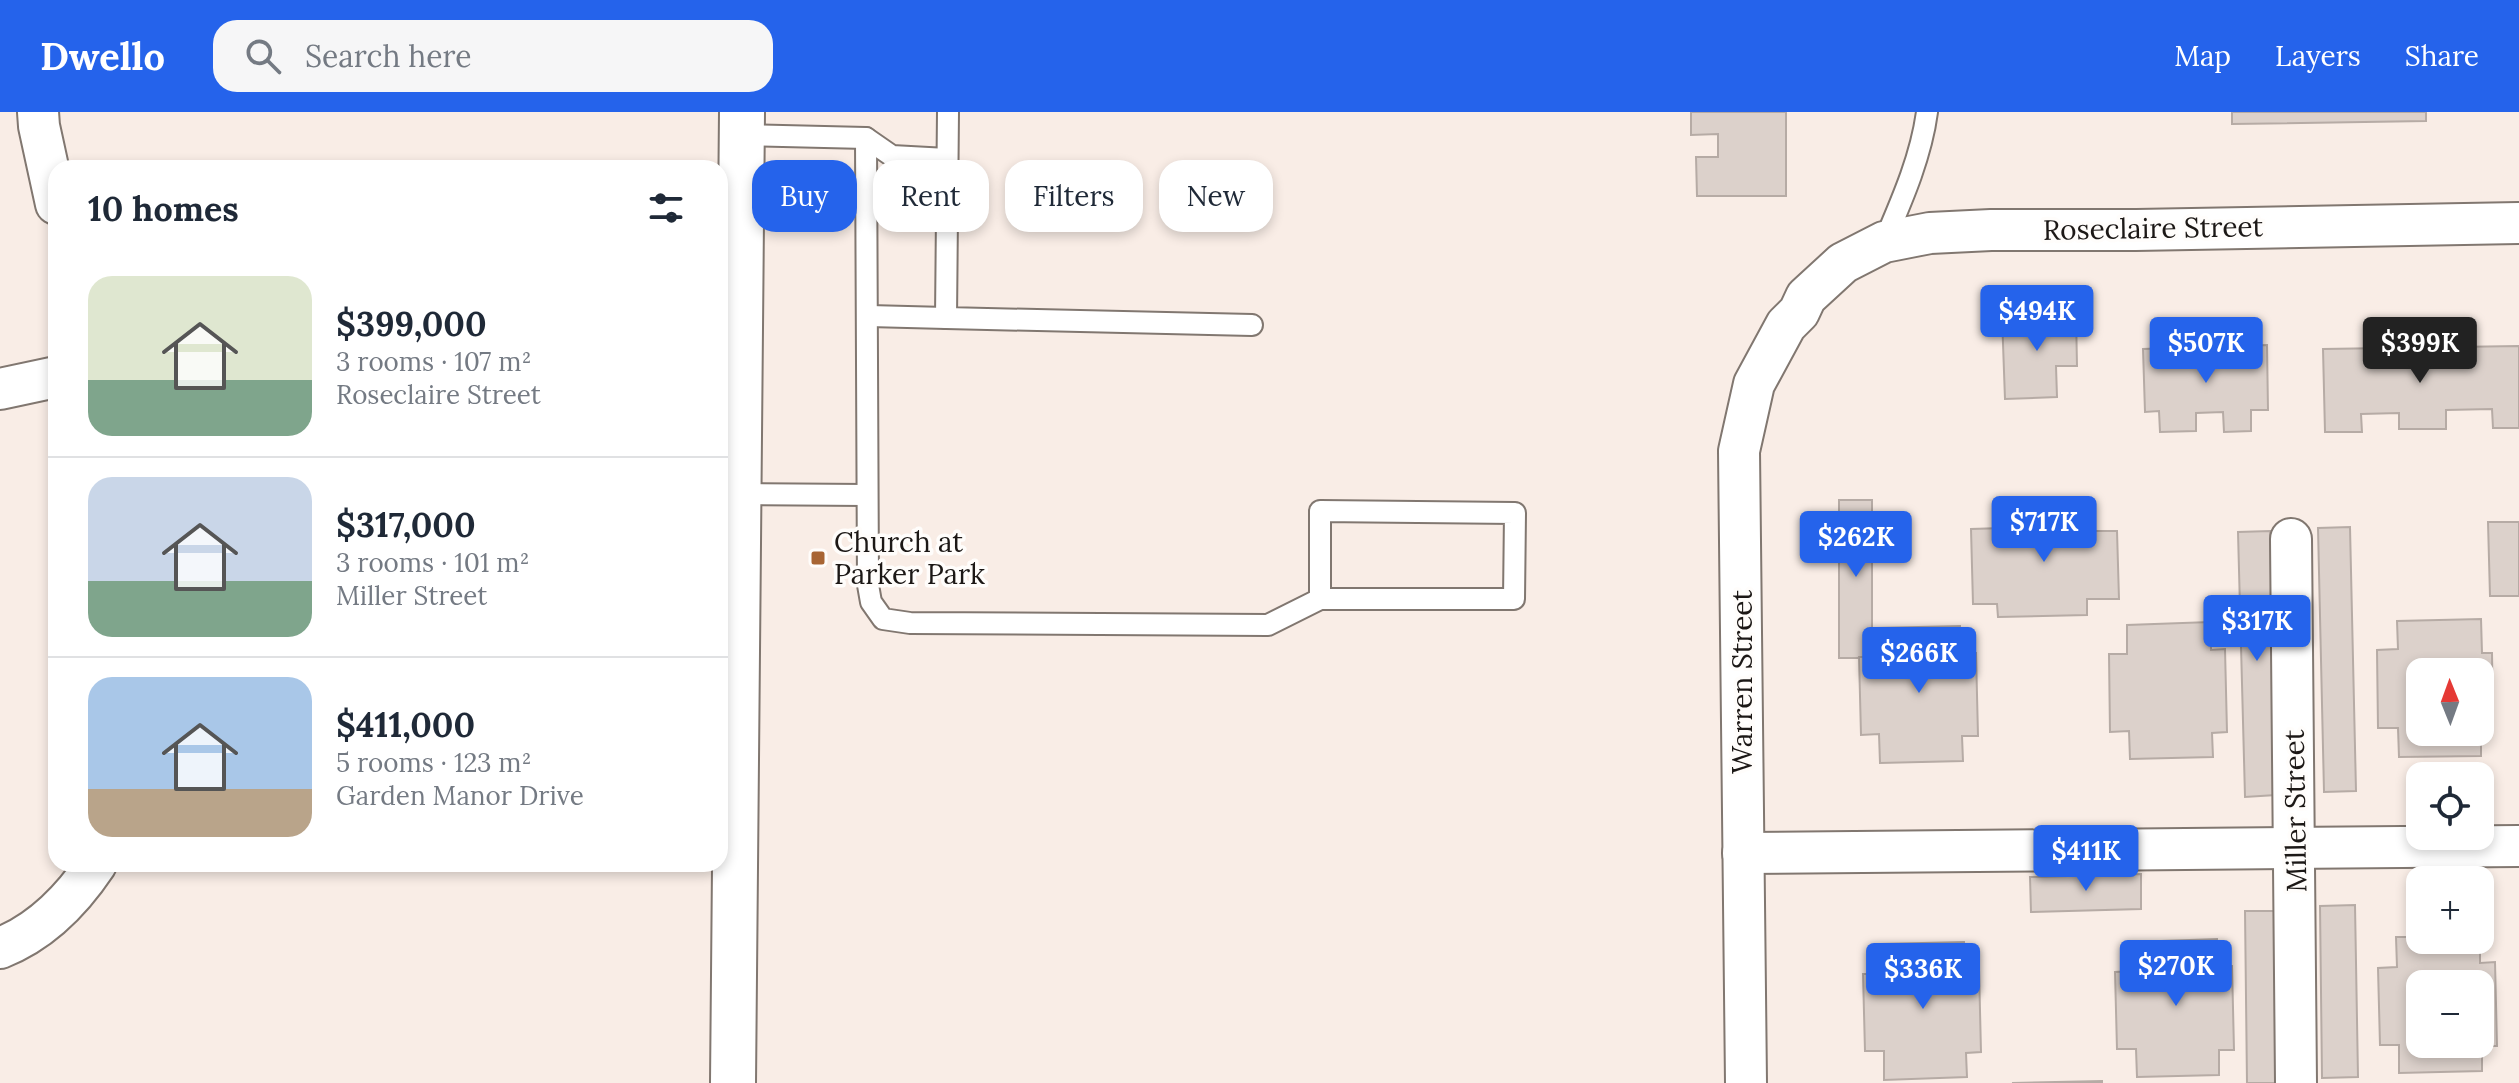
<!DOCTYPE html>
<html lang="en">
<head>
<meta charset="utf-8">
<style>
  :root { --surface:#fff; --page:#f6f6f7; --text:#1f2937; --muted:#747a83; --line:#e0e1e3; --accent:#2563eb }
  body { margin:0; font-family:Lora,serif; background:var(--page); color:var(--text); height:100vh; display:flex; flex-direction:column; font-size:30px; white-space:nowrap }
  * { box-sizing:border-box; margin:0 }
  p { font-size:26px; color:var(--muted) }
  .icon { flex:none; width:44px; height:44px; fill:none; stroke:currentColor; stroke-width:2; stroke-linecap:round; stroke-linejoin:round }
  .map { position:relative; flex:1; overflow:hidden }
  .sheet { position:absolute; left:48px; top:48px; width:680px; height:712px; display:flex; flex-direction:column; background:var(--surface); border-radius:24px; box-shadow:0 4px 12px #0003 }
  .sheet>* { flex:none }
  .top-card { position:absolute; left:752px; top:48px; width:760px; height:72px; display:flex; gap:16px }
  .needle { width:52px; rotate:359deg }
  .tools { position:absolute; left:2406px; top:546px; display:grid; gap:16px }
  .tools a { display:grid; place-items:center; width:88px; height:88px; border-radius:16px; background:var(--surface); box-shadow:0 4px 12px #0003; font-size:40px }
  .price { position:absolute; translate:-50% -68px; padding:0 18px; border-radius:8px; background:var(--accent); color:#fff; font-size:26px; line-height:52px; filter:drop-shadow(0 2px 4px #0008) }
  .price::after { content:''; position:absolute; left:50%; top:48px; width:24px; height:18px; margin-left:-12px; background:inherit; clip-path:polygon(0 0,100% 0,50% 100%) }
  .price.selected { background:#222; color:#fff }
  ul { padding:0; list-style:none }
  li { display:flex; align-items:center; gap:24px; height:200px; padding:0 40px }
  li+li { border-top:2px solid var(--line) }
  li span { display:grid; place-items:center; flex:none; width:224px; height:160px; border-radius:24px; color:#555 }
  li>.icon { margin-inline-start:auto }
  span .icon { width:96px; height:96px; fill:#fffc; stroke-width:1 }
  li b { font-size:34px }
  h2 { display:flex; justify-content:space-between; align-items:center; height:96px; padding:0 40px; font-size:34px }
  .tag { padding:0 28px; border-radius:24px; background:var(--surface); box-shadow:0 4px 12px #0003; font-size:28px; line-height:72px }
  .tag.selected { background:var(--accent); color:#fff }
  header { display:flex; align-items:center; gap:48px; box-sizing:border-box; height:112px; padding:0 40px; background:var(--accent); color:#fff }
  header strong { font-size:38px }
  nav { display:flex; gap:44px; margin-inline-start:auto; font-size:28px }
  .search { width:560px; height:72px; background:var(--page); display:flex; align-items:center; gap:20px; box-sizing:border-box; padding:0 28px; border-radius:24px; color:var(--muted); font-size:30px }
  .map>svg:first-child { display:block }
  .building { fill:#dcd1cb; stroke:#b6aba5; stroke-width:2; fill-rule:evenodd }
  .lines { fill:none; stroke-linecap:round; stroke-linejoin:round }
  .service-casing { stroke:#817770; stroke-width:24 }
  .minor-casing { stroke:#817770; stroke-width:44 }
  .secondary-casing { stroke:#817770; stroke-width:48 }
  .service { stroke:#fff; stroke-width:20 }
  .minor { stroke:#fff; stroke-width:40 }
  .secondary { stroke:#fff; stroke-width:44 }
  .poi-dot { fill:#a86534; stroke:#fffdfb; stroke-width:3 }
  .labels { text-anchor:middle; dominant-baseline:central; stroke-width:7; stroke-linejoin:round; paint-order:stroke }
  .street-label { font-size:28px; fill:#1c1816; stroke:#fffdfb }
  .poi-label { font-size:28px; fill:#1c1816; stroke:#fffdfb; text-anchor:start }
</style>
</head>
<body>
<header>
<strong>Dwello</strong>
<div class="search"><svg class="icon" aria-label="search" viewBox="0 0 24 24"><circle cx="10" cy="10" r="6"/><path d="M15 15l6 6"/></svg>Search here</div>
<nav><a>Map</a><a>Layers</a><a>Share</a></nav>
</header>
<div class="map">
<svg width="2519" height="971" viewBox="0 0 2519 971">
  <rect width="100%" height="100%" fill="#f9ede6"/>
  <g class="building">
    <path d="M1691 0H1786V84H1697L1696 45H1718V22L1691 23Z"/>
    <path d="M2232 0H2426V9L2232 12Z"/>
    <path d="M2076 202 2077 254H2056L2057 285 2005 287 2002 204Z"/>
    <path d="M2267 233 2268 298H2251V319L2224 320 2223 300 2196 301V319L2160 320 2159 299 2145 300 2143 237Z"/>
    <path d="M2519 234V316H2493L2492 297 2446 298V317H2399V301L2361 302 2362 320H2325L2323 237Z"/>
    <rect x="1839" y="388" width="33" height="158"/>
    <path d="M2092 399V419H2117L2119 487H2087V503L1998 505 1997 492H1973L1971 417 2003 416 2002 400Z"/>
    <path d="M2488 410H2519V484H2490Z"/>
    <path d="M2350 415 2356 679 2324 680 2318 416Z"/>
    <path d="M2270 419 2276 683 2245 685 2238 420Z"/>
    <path d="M2481 507 2482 541H2492L2493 613H2481V644L2399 645 2398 616H2378L2377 538 2398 537 2397 509ZM2420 560H2480V620H2420Z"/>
    <path d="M2210 510 2211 538 2225 537 2227 620 2212 621 2213 645 2130 647 2129 619 2110 620 2109 542H2127V513Z"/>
    <path d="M1960 514 1961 541H1976L1978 624H1962L1963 649 1880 651 1879 622 1861 623 1859 545H1877V516Z"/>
    <path d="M2141 762V797L2031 800 2030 765Z"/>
    <path d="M2355 793 2358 965 2322 966 2320 794Z"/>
    <path d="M2245 799H2279L2280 971H2247Z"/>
    <path d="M2396 825H2420V828H2480V826V851L2495 850 2497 934H2482V959L2399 961V933H2380L2378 856 2397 855ZM2420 872H2480V932H2420Z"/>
    <path d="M2217 827V855L2232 854 2234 938H2219V963L2137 965 2136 937H2117L2115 860 2134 859 2133 830Z"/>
    <path d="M1964 830 1965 858 1979 857 1981 940 1966 941 1967 965 1884 968V939H1865L1863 862H1881V832Z"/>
    <path d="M2102 969V971H2012Z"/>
  </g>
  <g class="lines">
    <defs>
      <g id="service">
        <path d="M948 0 946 206 1252 213"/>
        <path d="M742 23 866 26 892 44 947 47"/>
        <path d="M866 26 868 473 871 490 883 507 910 511 1268 513 1320 487"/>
        <path d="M1884 130C1902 88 1921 45 1927 0"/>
        <path d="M869 204 946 206"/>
        <path d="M739 382 866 383"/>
        <path d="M1320 399 1515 401 1514 487H1320Z"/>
      </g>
      <g id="minor">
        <path d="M38 0 39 14 56 92"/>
        <path d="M0 277 56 265"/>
        <path d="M2291 427 2296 971"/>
        <path d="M1743 741 2519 734"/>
        <path d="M0 836C41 820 72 788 96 752"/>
        <path d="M1746 971 1739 339 1754 272 1786 213 1799 200 1806 185 1843 151 1884 130 1930 121 1991 118H2136L2519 111"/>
      </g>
      <path id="secondary" d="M733 971 742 0"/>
    </defs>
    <use href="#service" class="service-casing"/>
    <use href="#minor" class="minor-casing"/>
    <use href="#secondary" class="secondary-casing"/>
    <use href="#service" class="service"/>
    <use href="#minor" class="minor"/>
    <use href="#secondary" class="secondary"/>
  </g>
  <rect class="poi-dot" x="810" y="438" width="16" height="16" rx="4"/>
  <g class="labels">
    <g class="street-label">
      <text transform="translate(2153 116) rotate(-1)">Roseclaire Street</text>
      <text transform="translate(1742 570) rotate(-90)">Warren Street</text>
      <text transform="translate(2295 699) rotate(-91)">Miller Street</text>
    </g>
    <g class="poi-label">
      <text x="834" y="430">Church at<tspan x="834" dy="32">Parker Park</tspan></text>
    </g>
  </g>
</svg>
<div class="tools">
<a><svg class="needle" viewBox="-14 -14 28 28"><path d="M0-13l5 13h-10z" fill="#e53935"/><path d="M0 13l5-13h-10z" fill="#747a83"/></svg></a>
<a><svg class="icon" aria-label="locate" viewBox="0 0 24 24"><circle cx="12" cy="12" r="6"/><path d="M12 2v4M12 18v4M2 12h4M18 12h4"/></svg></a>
<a>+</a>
<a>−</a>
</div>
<b class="price" style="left:2037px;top:241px">$494K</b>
<b class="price" style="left:2206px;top:273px">$507K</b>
<b class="price selected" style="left:2420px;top:273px">$399K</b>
<b class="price" style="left:2044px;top:452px">$717K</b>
<b class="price" style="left:1856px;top:467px">$262K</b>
<b class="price" style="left:2257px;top:551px">$317K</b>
<b class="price" style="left:1919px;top:583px">$266K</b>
<b class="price" style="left:2086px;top:781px">$411K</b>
<b class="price" style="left:2176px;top:896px">$270K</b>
<b class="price" style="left:1923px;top:899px">$336K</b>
<div class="top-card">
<a class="tag selected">Buy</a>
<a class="tag">Rent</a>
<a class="tag">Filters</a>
<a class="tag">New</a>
</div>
<section class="sheet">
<h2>10 homes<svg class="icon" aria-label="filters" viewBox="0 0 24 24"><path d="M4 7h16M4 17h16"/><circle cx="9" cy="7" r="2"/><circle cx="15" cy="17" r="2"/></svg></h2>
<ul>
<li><span style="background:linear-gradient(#dfe7d0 65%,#7fa58c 0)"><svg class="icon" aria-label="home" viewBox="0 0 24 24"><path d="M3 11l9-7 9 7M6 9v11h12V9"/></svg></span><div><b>$399,000</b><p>3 rooms · 107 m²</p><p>Roseclaire Street</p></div></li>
<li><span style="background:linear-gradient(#c9d6e8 65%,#7fa58c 0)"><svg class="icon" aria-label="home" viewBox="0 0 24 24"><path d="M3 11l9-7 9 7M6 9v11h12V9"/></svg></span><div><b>$317,000</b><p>3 rooms · 101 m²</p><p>Miller Street</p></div></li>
<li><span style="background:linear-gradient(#a9c7e8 70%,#b9a48a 0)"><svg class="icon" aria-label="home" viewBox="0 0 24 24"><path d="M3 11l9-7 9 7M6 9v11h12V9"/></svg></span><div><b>$411,000</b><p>5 rooms · 123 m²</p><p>Garden Manor Drive</p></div></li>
</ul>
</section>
</div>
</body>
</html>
